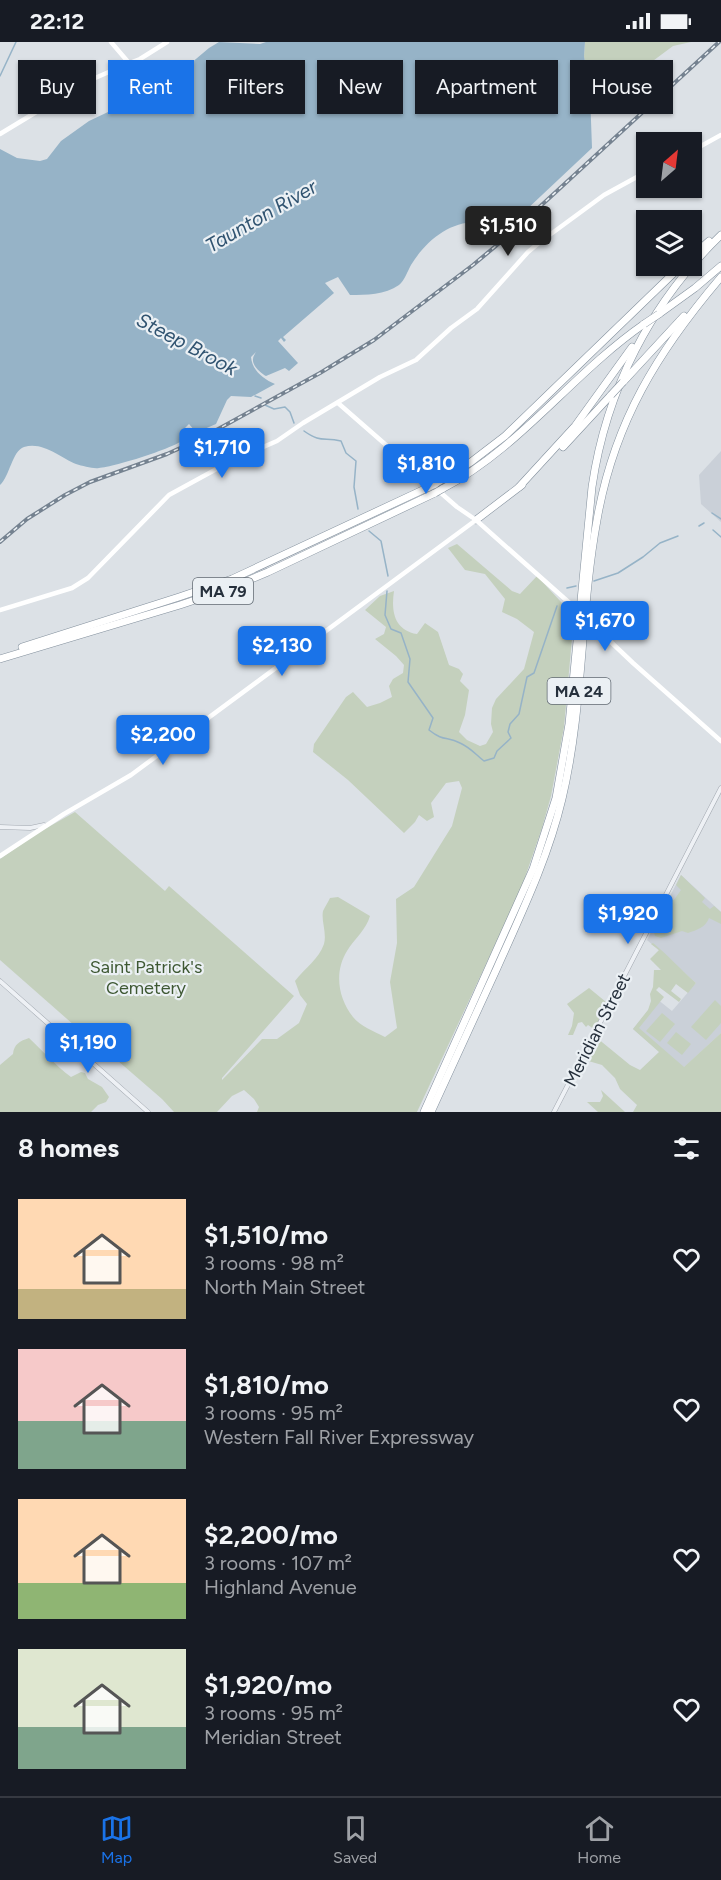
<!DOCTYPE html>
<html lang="en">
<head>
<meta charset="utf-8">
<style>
  :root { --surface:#171b24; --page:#20242c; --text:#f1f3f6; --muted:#9ea1a6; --line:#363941; --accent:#1a73e8 }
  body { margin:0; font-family:Figtree,sans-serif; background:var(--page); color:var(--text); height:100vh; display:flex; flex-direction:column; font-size:22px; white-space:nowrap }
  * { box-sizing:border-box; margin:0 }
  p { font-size:20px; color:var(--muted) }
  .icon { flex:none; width:33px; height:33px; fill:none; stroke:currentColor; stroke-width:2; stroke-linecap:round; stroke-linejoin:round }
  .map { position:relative; height:1070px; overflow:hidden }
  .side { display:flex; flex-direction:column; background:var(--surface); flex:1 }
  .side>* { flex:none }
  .hud { position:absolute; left:18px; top:18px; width:686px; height:54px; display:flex; gap:12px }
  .needle { width:39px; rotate:28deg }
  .fabs { position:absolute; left:636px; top:90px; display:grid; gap:12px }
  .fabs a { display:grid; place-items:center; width:66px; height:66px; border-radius:0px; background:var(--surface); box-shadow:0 2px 4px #0004; font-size:30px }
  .price { position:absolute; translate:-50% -51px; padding:0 14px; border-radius:6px; background:var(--accent); color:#fff; font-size:20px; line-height:39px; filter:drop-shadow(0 2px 3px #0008) }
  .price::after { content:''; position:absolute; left:50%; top:36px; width:18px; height:14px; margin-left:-9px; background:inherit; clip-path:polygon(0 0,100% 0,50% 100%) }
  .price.selected { background:#222; color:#fff }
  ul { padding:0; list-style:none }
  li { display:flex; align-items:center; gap:18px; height:150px; padding:0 18px }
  li span { display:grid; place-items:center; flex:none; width:168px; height:120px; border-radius:0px; color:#555 }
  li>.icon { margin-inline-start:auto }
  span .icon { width:72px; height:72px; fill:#fffc; stroke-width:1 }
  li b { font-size:26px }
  h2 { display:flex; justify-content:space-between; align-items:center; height:72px; padding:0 18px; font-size:26px }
  .chip { padding:0 21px; border-radius:0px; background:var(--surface); box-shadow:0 2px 4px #0004; font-size:21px; line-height:54px }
  .chip.selected { background:var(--accent); color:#fff }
  .status { display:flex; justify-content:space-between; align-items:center; height:42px; padding:0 30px; background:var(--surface); direction:ltr }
  .status svg { height:16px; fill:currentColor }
  .tab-bar { display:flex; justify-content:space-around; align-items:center; height:84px; border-top:2px solid var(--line); background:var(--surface); font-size:16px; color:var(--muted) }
  .tab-bar a { display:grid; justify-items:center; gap:3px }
  .tab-bar .selected { color:var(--accent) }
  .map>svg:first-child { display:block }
  .built { fill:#cad0d8 }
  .green { fill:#c4d0bd }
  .water { fill:#96b3c7 }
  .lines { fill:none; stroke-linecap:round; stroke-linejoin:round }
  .stream { stroke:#96b3c7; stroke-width:1.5 }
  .tertiary-casing { stroke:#a2a8b0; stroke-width:5 }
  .motorway-casing { stroke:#83909d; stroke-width:8 }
  .tertiary { stroke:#eef1f5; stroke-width:4 }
  .secondary { stroke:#fff; stroke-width:4.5 }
  .motorway { stroke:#fff; stroke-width:7 }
  .rail-casing { stroke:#758290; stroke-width:4 }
  .rail { stroke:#ebf0f4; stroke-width:1.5; stroke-dasharray:4.5; stroke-linecap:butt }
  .motorway-bridge-casing { stroke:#83909d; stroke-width:8; stroke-linecap:butt }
  .secondary-bridge { stroke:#fff; stroke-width:4.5 }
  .motorway-bridge { stroke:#fff; stroke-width:7 }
  .labels { text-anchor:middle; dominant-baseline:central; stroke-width:4.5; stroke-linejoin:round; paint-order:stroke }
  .shield { fill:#ebf0f4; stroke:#616a73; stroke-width:1.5 }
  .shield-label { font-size:16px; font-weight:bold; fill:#26303c }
  .park-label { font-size:18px; fill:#3e5833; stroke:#ebf0f4 }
  .street-label { font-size:18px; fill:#26303c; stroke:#ebf0f4 }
  .water-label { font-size:20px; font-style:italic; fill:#305370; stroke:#ebf0f4 }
</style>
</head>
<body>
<div class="status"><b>22:12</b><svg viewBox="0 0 49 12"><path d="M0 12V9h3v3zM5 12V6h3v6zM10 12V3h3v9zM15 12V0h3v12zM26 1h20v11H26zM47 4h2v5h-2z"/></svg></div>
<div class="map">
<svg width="721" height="1070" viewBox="0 0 721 1070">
  <rect width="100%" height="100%" fill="#dce1e6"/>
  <g class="built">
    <path d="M721 409V480L701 462 699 433Z"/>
    <path d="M681 833 721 870V991L681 1028 633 987 657 957 672 969 696 941 647 898Z"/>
  </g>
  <g class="green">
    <path d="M585 0H691L673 4 603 56 590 51 584 14Z"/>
    <path d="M457 502 512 549 520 552 537 534 574 574 564 685 551 754 542 786 521 847 417 1070H257L259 1065 254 1057 244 1048 232 1054 217 1070H174L162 1057 110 1012 108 1013 0 918V817L36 792 75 770 165 849 169 844 294 954 222 1036V1038L262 997H277L299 981 307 962 300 953 295 939C305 926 319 917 324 902 327 891 321 879 323 869 325 865 328 860 330 856L338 855 370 874C366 888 355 896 347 909 334 930 338 956 353 975 360 984 375 990 385 995L397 986 390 940 397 901 396 857 414 845 452 784 462 746 459 739 446 741 431 761 434 775 427 779 419 773 415 780 404 791 348 738 313 710 314 702 346 655 353 650 367 665 380 661 392 655 389 644 393 637 403 631 404 623 396 614 375 597 384 592 386 585 365 568 380 554 394 549C391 569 394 588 417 592L425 581 438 590 449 623 459 627 463 632 460 639 469 648 465 673 459 690 467 698 480 704 486 702 493 690 491 682 492 666 496 657 524 627 534 590 517 577 502 570 505 557 485 532 465 528 448 506Z"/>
    <path d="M681 833 705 856 702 860 710 867 714 864 721 870V882L709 876C706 885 697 888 688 891L682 889 661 896 655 894 653 887 669 856 674 858 681 848 676 843Z"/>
    <path d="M653 901C668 913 681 928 696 941L688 951 676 942 671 949 681 957 679 960 659 945 656 948 664 955 639 986 684 1025 721 991V1070H633L637 1063 620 1047 615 1036 602 1023 585 1018 597 996 630 1023 640 1028 659 1010 633 987 648 968 651 959 650 952 653 945 654 928H661L650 917 659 908 651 902Z"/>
    <path d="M589 946 606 960 607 963 594 987 588 983 586 985 582 980 578 981 573 993H568L572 984 574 971 567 962Z"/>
    <path d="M715 958 721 964V981L706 998 691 985Z"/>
    <path d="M662 971 675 982 660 1000 646 989Z"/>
    <path d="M676 990 691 1002 682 1013 667 1001Z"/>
    <path d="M29 996C43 1009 55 1023 71 1035L81 1030 85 1031 88 1037 102 1045 109 1055 106 1060 98 1063 91 1070H0V1023L13 1012C14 1002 20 999 29 996Z"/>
    <path d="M601 1048 625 1070H598L587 1060H600L603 1054Z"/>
  </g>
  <path class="water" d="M219 0 260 2 266 0H585L584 14 590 51 592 106 507 186C495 186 487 189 478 180 449 179 425 200 411 223 407 230 405 238 399 243 385 253 366 253 350 253L338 235 325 241 334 251 283 295 286 298 284 300 281 296 278 299 298 321 289 329 285 326 266 334C261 331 252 324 253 317 253 314 255 312 256 310L251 315C252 328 263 337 275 342L251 355 231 354 227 358 216 382 202 388 195 389 189 382 185 386 190 393C183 404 114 425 99 426 93 427 83 424 76 422 61 416 43 399 24 405 12 409 10 434 0 443V107L17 116 40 119 47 117 61 99 89 79 165 43 209 6Z"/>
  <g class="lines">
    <g class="stream">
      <path d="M0 34 16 0"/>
      <path d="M255 354 261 356"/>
      <path d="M265 363 274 367 285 365 290 370 294 381"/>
      <path d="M304 389C321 401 323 395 341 399L346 411 356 419 354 445 358 467"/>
      <path d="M712 471 721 477"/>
      <path d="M699 484 704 481"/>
      <path d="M713 488 721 495"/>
      <path d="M369 489 381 499 388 534"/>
      <path d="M594 539 618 531 643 515 660 501 678 494"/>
      <path d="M567 546 576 544"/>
      <path d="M387 549 385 573 391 587 401 591 410 617 408 640 433 676 429 688C444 700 447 694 460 701 471 706 475 712 484 719L494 716 497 709 511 696 508 690 510 682 519 672 527 635 534 631 557 564"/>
    </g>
    <defs>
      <g id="tertiary">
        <path d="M0 785 30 786 44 783"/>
        <path d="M0 939 148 1070"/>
        <path d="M554 1070 721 746"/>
      </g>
      <g id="motorway">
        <path d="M692 214 709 199"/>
        <path d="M659 272 695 246 721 224"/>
        <path d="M623 340 684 274"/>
        <path d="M563 405 611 353"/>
        <path d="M435 442 471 420 505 394 681 224"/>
        <path d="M519 445 575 384 632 305"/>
        <path d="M442 447C520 406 572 332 644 282"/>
        <path d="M476 478 522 443"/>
        <path d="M22 605 179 555 232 537 429 445"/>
        <path d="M0 617 180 563 225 548 268 530 435 451"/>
        <path d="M424 1070 533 827 556 756 569 682 592 445C606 348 651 260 721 193"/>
        <path d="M431 1070C453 1022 475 974 497 926 522 870 548 816 562 757 584 665 580 570 597 478 614 380 658 309 721 235"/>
      </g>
    </defs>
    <use href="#tertiary" class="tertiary-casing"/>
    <use href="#motorway" class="motorway-casing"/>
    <use href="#tertiary" class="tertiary"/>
    <g class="secondary">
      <path d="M111 0 129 21"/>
      <path d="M0 92 86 40 127 22 140 17 167 0"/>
      <path d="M692 109 721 93"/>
      <path d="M338 361 457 465 476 478 573 564"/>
      <path d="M0 568 72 546 88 536 169 453 233 418 277 399 303 381 380 335 416 318 451 286 477 267 528 210 540 200 604 153 646 130"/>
      <path d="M593 583 633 621 721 699"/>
      <path d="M0 814 64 772 131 733 476 478"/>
    </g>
    <use href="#motorway" class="motorway"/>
    <defs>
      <path id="rail" d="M0 500 27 477 65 453 90 440 167 412 200 397 320 331 374 298 473 223 509 193 719 0"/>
    </defs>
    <use href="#rail" class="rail-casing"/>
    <use href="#rail" class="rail"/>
    <defs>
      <g id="motorway-bridge">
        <path d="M644 282 659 272"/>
        <path d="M611 353 623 340"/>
        <path d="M429 445 435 442"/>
        <path d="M435 451 442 447"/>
      </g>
    </defs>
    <use href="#motorway-bridge" class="motorway-bridge-casing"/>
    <path class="secondary-bridge" d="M573 564 593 583"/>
    <use href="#motorway-bridge" class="motorway-bridge"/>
  </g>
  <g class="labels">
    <g class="shield">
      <rect x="193" y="536" width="60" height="26" rx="4.5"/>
      <rect x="547.5" y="636" width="63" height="26" rx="4.5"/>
    </g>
    <g class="shield-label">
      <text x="223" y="549">MA 79</text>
      <text x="579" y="649">MA 24</text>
    </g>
    <g class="park-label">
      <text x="146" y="925">Saint Patrick's<tspan x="146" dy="21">Cemetery</tspan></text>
    </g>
    <g class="street-label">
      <text transform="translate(597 988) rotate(-63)">Meridian Street</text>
    </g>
    <g class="water-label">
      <text transform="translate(261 174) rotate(-30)">Taunton River</text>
      <text transform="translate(187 302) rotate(28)">Steep Brook</text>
    </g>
  </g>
</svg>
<div class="fabs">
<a><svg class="needle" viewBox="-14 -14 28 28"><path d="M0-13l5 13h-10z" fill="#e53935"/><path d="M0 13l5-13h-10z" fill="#9ea1a6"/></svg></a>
<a><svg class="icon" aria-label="layers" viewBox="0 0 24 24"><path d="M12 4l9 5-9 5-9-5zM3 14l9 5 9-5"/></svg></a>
</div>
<b class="price selected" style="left:508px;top:215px">$1,510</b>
<b class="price" style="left:222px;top:437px">$1,710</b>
<b class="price" style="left:426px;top:453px">$1,810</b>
<b class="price" style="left:605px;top:610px">$1,670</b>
<b class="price" style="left:282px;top:635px">$2,130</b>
<b class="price" style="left:163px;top:724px">$2,200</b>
<b class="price" style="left:628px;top:903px">$1,920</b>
<b class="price" style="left:88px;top:1032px">$1,190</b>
<div class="hud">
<a class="chip">Buy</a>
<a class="chip selected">Rent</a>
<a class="chip">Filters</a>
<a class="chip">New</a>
<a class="chip">Apartment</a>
<a class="chip">House</a>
</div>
</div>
<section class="side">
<h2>8 homes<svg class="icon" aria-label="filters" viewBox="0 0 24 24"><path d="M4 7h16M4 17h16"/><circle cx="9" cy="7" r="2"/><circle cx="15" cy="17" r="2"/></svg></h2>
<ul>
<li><span style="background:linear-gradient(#ffd9b3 75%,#c2b280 0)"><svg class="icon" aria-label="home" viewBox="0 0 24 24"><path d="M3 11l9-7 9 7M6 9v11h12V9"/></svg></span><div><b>$1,510/mo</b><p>3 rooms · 98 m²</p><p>North Main Street</p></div><svg class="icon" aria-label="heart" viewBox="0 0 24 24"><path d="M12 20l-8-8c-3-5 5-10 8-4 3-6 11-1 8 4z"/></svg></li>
<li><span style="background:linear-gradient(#f6c9c9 60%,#7fa58c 0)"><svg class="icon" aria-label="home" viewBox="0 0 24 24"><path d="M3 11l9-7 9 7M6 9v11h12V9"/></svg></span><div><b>$1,810/mo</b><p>3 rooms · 95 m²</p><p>Western Fall River Expressway</p></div><svg class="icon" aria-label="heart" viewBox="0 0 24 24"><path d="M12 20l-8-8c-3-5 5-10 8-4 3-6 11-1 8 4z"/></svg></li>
<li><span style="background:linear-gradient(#ffd9b3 70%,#8fb573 0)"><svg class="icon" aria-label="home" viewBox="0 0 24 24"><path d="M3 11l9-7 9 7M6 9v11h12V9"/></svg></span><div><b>$2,200/mo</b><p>3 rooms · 107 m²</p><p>Highland Avenue</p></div><svg class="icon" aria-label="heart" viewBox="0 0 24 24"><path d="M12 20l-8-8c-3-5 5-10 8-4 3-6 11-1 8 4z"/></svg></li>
<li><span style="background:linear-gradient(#dfe7d0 65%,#7fa58c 0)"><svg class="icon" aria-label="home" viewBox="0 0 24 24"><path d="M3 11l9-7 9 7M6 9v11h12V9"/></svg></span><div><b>$1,920/mo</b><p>3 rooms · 95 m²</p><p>Meridian Street</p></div><svg class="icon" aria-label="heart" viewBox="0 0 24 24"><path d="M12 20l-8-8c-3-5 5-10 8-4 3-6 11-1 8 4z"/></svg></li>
</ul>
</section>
<nav class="tab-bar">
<a class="selected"><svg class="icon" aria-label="map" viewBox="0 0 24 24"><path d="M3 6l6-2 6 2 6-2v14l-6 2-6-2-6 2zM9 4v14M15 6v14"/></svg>Map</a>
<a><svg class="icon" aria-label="saved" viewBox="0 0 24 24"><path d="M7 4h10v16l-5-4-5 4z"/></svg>Saved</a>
<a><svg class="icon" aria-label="home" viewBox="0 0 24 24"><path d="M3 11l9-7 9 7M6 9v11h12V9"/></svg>Home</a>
</nav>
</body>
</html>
